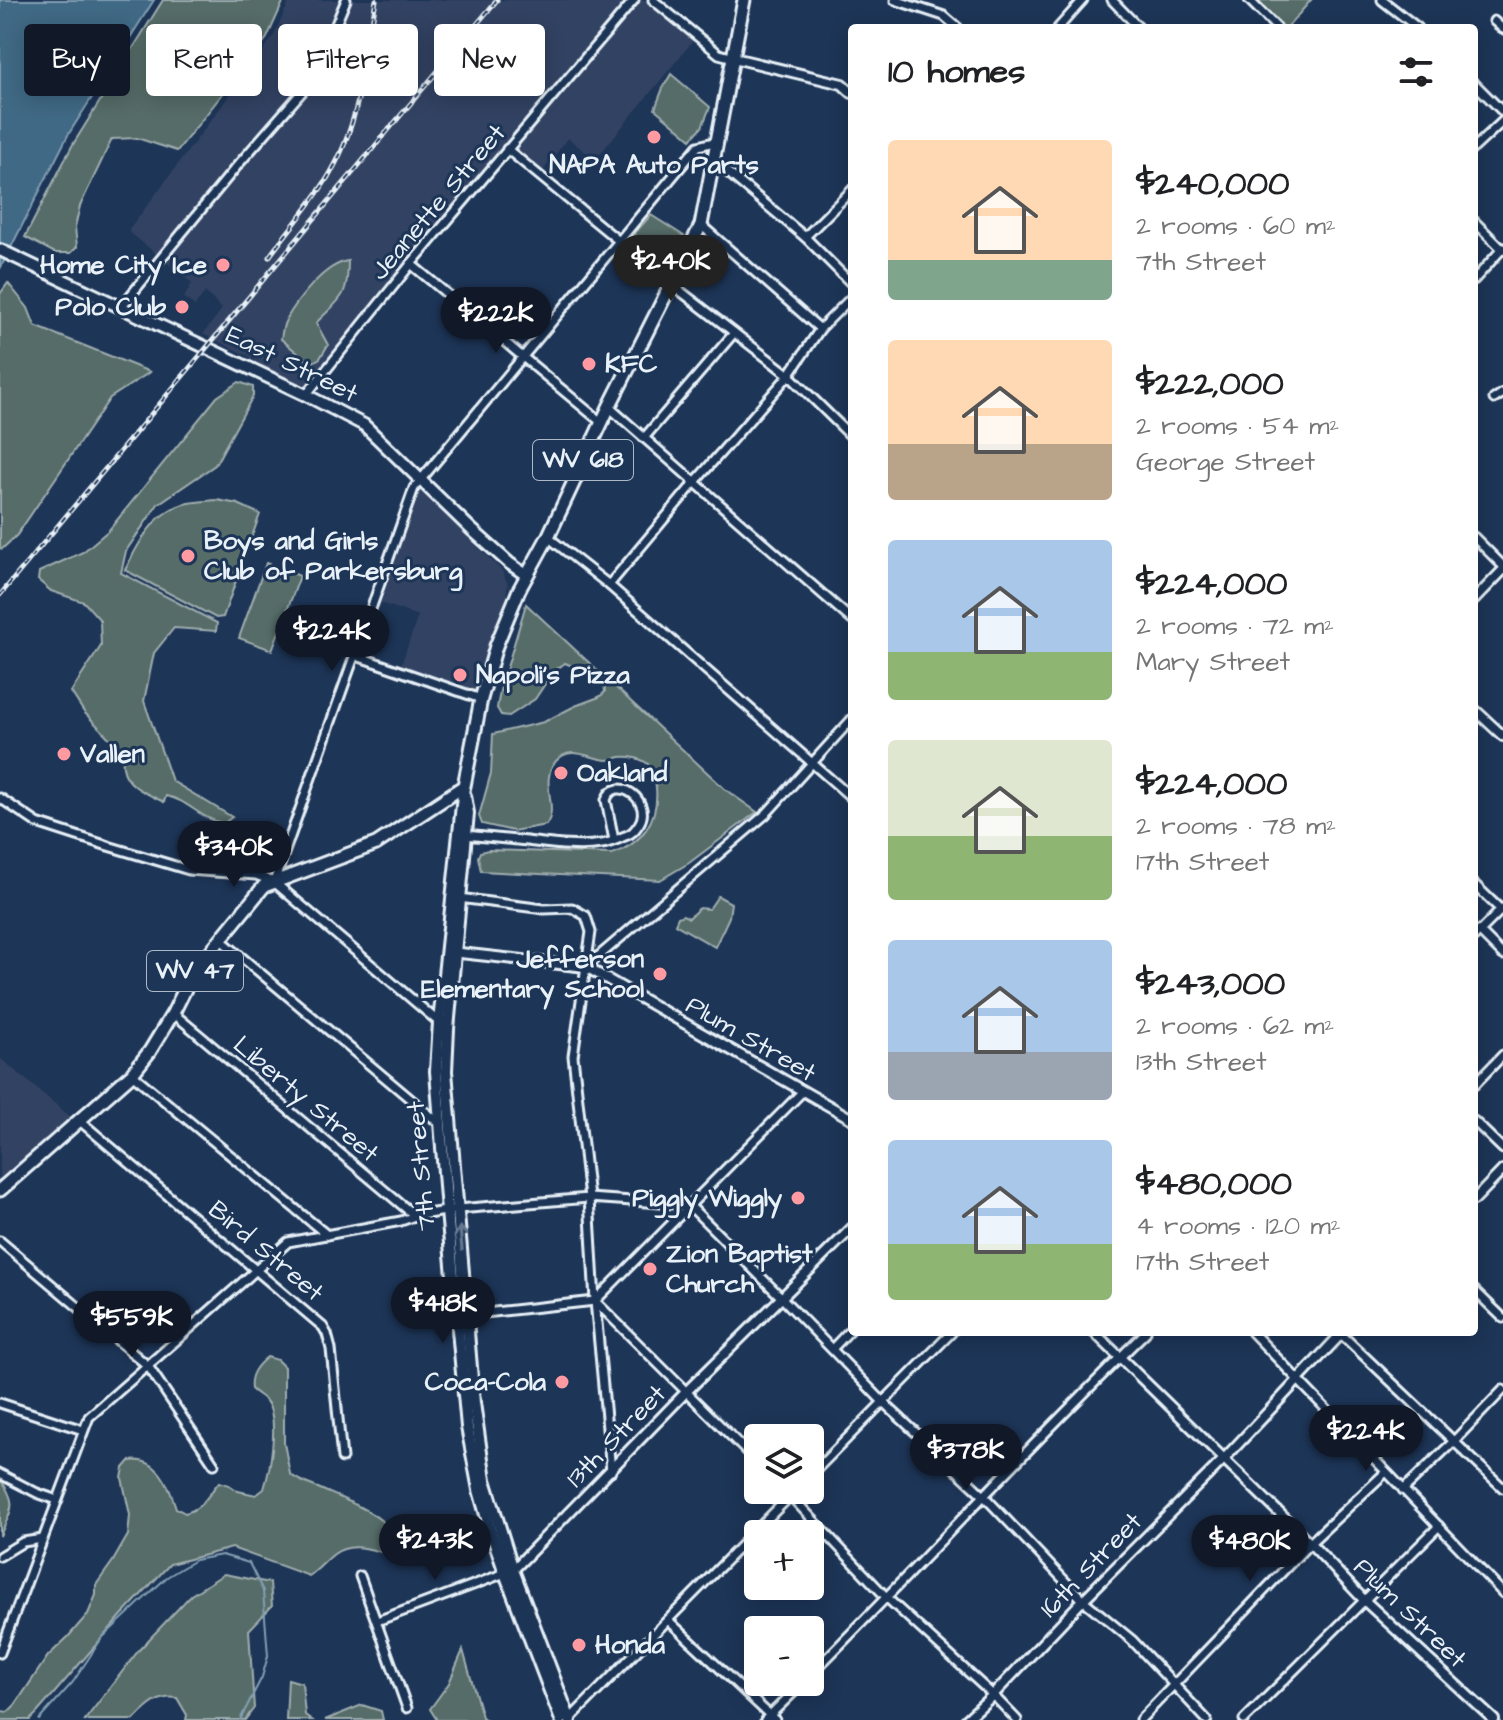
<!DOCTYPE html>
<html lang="en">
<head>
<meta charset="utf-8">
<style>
  :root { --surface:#fff; --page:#f2f2f2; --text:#202124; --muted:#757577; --accent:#111827 }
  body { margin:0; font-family:"Architects Daughter",sans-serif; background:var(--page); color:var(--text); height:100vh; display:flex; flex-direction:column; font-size:30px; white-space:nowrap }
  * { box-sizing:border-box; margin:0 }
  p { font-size:26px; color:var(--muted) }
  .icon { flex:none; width:44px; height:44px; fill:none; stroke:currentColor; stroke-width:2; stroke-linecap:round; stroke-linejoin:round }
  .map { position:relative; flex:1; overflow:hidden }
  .sheet { position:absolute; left:848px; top:24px; width:630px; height:1312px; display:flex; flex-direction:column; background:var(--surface); border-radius:8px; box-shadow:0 4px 20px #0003 }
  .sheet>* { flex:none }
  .top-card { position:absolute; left:24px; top:24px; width:704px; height:72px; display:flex; gap:16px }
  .tools { position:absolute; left:744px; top:1424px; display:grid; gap:16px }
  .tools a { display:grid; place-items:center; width:80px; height:80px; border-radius:8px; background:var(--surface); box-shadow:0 4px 20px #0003; font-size:40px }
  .price { position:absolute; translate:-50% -68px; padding:0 18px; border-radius:28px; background:var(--accent); color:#fff; font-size:26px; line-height:52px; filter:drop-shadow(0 2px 4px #0008) }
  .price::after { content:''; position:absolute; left:50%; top:48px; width:24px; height:18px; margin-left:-12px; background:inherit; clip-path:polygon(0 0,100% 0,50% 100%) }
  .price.active { background:#222; color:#fff }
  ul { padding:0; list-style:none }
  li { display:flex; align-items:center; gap:24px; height:200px; padding:0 40px }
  li span { display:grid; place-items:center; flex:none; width:224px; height:160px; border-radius:8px; color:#555 }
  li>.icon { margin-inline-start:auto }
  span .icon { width:96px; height:96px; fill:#fffc; stroke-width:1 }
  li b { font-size:34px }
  h2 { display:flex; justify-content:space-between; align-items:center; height:96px; padding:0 40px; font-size:34px }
  .tag { padding:0 28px; border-radius:8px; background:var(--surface); box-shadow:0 4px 20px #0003; font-size:28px; line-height:72px }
  .tag.active { background:var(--accent); color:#fff }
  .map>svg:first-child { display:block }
  .built { fill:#324262 }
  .green { fill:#576c67; stroke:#a0aeb0; stroke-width:2 }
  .water { fill:#3f6985; stroke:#839fb3; stroke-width:2 }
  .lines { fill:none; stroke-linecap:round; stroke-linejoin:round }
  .stream { stroke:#839fb3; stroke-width:2 }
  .minor-casing { stroke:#e8f1f8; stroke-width:13 }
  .tertiary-casing { stroke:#e8f1f8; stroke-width:14 }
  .secondary-casing { stroke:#e8f1f8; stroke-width:16 }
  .primary-casing { stroke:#e8f1f8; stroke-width:17 }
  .minor { stroke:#1d3557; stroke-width:7 }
  .tertiary { stroke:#1d3557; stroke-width:8 }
  .secondary { stroke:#1d3557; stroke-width:10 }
  .primary { stroke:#1d3557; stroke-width:11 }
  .rail-casing { stroke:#e8f1f8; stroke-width:5 }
  .rail { stroke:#1d3557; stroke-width:2; stroke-dasharray:6; stroke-linecap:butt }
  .oneway { stroke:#64778f }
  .poi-dot { fill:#ff9aa2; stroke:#1d3557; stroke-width:3 }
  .labels { text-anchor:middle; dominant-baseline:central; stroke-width:6; stroke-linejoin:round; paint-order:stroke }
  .shield { fill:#1d3557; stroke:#abb9c8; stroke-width:2 }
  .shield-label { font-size:24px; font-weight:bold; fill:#e8f1f8 }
  .poi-label { font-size:26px; font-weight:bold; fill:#e8f1f8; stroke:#1d3557; text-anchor:start }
  .street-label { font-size:26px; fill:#e8f1f8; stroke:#1d3557 }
</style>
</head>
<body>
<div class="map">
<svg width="1503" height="1720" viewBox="0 0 1503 1720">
  <rect width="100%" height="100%" fill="#1d3557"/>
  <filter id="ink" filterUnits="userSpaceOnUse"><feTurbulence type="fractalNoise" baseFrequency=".0125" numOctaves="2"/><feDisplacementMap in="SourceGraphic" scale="16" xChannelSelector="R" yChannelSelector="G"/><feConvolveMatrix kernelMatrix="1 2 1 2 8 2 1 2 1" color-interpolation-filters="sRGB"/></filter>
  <g filter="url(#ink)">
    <g class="built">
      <path d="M290 0H653L697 36 595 160 568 138 539 176 508 150 306 395 248 356 203 334 222 309 205 292 195 306 184 298 192 283 128 231 273 37Z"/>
      <path d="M421 492H423L502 571 508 584 505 602 474 690 401 665 418 616 381 603 419 493Z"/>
      <path d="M0 1058 72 1118 0 1178Z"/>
    </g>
    <g class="green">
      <path d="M163 0H284L267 38 177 151 137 138 112 139 80 206 75 227 77 247 71 253H55L25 237 72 146Z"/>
      <path d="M1249 0H1311L1287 28H1277Z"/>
      <path d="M671 74 710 107 702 127 691 139 655 109 663 88Z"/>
      <path d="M651 215 684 236 665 269 634 244 632 236Z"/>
      <path d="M348 261C348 298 341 298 316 323L328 345 320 358 313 362 306 360 281 339C282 332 283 325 286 320 297 300 325 264 348 261Z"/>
      <path d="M8 283 28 308 35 326 150 372 110 398 17 535 2 549 0 548V294Z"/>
      <path d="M239 382 253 387V396L215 465 158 504 126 551 121 573 217 623 216 631 174 628 154 653 144 701 172 781 232 817 224 823C201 820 188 800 166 796L164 802C148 794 126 787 123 767 122 759 124 756 119 748L84 712 71 692 101 646 100 620 84 602 51 591 38 580 39 572 83 552 109 530 217 397Z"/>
      <path d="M217 500 238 504 260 514 223 617 216 618 125 570C138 544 154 512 184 504 194 501 206 501 217 500Z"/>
      <path d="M266 563 300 576 272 650 239 638Z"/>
      <path d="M526 604 726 790 757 812 689 863 660 880 481 871 478 857 480 852 488 850 612 854C642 844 659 819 656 788 655 780 655 771 649 765 642 758 629 756 620 757 617 758 611 760 608 760 590 759 571 744 556 761 538 782 560 807 546 825L513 831 482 824 479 816 491 773 493 734 544 722 575 706 599 697 605 692 604 684 584 671 565 663 553 672 535 699 509 716 501 715 497 708 500 691Z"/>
      <path d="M718 896 731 903 729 917 715 947 675 924 678 917 683 915 689 918 699 908 709 909Z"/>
      <path d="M267 1357 277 1360 284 1367V1443L290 1474C298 1481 308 1484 318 1488 352 1503 390 1515 406 1552L397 1557C377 1551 352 1540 334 1554 325 1561 319 1569 309 1576L232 1548 170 1564 122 1615 37 1713 30 1720H0V1711L8 1712 15 1705 48 1656 68 1637 88 1614 96 1595V1585L113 1561 128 1535 130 1515 122 1478 124 1468 130 1461C158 1457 169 1485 176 1508L185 1513C202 1509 208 1495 219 1482L229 1485 238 1491 256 1495 264 1489C270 1470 280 1418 266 1401 262 1397 255 1393 251 1389 249 1375 256 1366 267 1357Z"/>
      <path d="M0 1479C19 1505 11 1509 0 1536Z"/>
      <path d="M224 1574 270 1583 272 1606 249 1630 254 1708 245 1720H186L187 1715 177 1698C158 1695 147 1707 134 1720H85L139 1650 191 1595Z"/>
      <path d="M463 1650 482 1717 486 1720H437L430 1709 449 1683Z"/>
      <path d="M288 1679 302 1683 305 1715 312 1720H286Z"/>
      <path d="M362 1705 381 1711 383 1720H325Z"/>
    </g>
    <path class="water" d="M0 0H154L68 135 0 269Z"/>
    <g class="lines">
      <path class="stream" d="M39 1720 73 1682 102 1638 167 1577 195 1560 222 1555 249 1563 263 1591 268 1656 262 1677 240 1720"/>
      <defs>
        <g id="minor">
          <path d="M653 0 719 54 734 58"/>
          <path d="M895 0 944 16 958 28"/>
          <path d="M1112 0 1139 28"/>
          <path d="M1249 0 1277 28"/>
          <path d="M1382 0 1418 28"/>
          <path d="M1494 21 1503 29"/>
          <path d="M1058 28 1083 0"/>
          <path d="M1474 83 1503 112"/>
          <path d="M1474 148 1503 121"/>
          <path d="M507 149 670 283 789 375 852 437"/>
          <path d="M714 161 805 237 852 284"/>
          <path d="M1474 221 1503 250"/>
          <path d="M701 225 820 329"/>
          <path d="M805 237 852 190"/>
          <path d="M411 264 601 422"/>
          <path d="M1474 280 1503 248"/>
          <path d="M121 307 237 166 308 85 319 65 346 0"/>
          <path d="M306 395 411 264 634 0"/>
          <path d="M1494 399 1503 393"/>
          <path d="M609 407 852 620"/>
          <path d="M644 438 734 333"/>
          <path d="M548 537 609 585 852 798"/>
          <path d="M1474 537 1503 566"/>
          <path d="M609 585 695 482 789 375 820 329 852 297"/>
          <path d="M354 655 481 699"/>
          <path d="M0 798 37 823 108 846 189 870 256 875 274 882 441 1024"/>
          <path d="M465 835C486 837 507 839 527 841 552 844 578 848 602 844 610 843 618 839 625 836 632 834 635 830 639 824 654 801 615 773 606 800L614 840"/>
          <path d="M274 882 414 488 698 146 718 141"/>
          <path d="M1474 884 1501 910"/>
          <path d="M459 898 544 909 572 908 586 916 591 932 573 1056 589 1198 595 1301 611 1471"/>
          <path d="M1479 931 1503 955"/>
          <path d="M1474 937 1503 908"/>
          <path d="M220 939 439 1123"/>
          <path d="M586 967 766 814 852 719"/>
          <path d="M173 1013 415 1216"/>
          <path d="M132 1074 327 1235"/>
          <path d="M1474 1085 1503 1055"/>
          <path d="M80 1121 323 1327 327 1334 331 1349 342 1458"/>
          <path d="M1474 1121 1503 1149"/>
          <path d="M0 1241 148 1366 214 1464"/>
          <path d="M1474 1290 1503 1318"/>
          <path d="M595 1301 803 1091"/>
          <path d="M595 1301 758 1463"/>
          <path d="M467 1315 595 1301"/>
          <path d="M1252 1332 1503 1593"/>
          <path d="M1341 1334 1503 1488"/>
          <path d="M832 1349 852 1328"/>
          <path d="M0 1403 83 1430"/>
          <path d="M0 1474 37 1493 57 1500"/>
          <path d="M810 1476 952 1332"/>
          <path d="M785 1490 887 1598 993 1695 1017 1720"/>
          <path d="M1403 1490 1454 1441 1503 1390"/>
          <path d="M0 1556 23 1542 43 1539"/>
          <path d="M360 1576 407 1708"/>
          <path d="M668 1620 775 1720"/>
          <path d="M377 1621 505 1573"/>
          <path d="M0 1653 89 1417 288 1242 401 1221 415 1216 458 1209 589 1198 689 1205 782 1298 883 1402 984 1496 1083 1600 1132 1640 1207 1720"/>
          <path d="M810 1675C923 1562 1031 1443 1146 1332"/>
          <path d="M570 1719 796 1490"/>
          <path d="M765 1720 804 1682"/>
          <path d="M1140 1720 1310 1543 1386 1472"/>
          <path d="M1244 1720 1439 1526"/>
        </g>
        <g id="tertiary">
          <path d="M734 58 842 84 852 93"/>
          <path d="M1474 600 1503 570"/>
          <path d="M1474 709 1503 736"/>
          <path d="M451 952 586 967 852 1119"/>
          <path d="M1474 1200 1503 1170"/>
          <path d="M1094 1332 1310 1543 1365 1601 1494 1720"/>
          <path d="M508 1572 513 1570 686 1392 852 1228"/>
          <path d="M966 1720 993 1695 1083 1600 1224 1459 1343 1332"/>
        </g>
        <g id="secondary">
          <path d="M0 250 306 395 364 425 471 529 509 563 526 575"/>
          <path d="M464 786 439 1022 436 1071 447 1211 467 1427 479 1490 490 1529 505 1573 561 1720"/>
          <path d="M465 796 468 813 448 1029 446 1071 474 1403 485 1480 513 1570 570 1720"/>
        </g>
        <path id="primary" d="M0 1190 132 1074 150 1051 173 1013 193 973 264 886 376 844 464 786 481 699 496 646 519 590 548 537 609 407 701 225 744 0"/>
      </defs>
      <use href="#minor" class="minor-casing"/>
      <use href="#tertiary" class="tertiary-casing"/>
      <use href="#secondary" class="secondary-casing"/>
      <use href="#primary" class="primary-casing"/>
      <use href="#minor" class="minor"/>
      <use href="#tertiary" class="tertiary"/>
      <use href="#secondary" class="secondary"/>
      <use href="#primary" class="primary"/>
      <defs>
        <g id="rail">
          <path d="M269 257C289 229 314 202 331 172 360 123 366 55 376 0"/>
          <path d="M0 595 497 0"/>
        </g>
      </defs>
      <use href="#rail" class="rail-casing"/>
      <use href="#rail" class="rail"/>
    </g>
    <defs><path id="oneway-shaft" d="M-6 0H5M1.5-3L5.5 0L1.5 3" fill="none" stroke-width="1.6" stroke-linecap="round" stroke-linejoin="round" transform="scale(2)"/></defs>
    <use class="oneway" href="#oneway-shaft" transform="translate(461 1238) rotate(-95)"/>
  </g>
  <g class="poi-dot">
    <circle cx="654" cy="137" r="8"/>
    <circle cx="223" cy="265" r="8"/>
    <circle cx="182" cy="307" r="8"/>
    <circle cx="589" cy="364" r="8"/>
    <circle cx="188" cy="556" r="8"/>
    <circle cx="460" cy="675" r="8"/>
    <circle cx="64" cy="754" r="8"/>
    <circle cx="561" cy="773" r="8"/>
    <circle cx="660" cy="974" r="8"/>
    <circle cx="798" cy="1198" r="8"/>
    <circle cx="650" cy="1269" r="8"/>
    <circle cx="562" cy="1382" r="8"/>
    <circle cx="579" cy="1645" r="8"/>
  </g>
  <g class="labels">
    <g class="shield">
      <rect x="533" y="440" width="100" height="40" rx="6"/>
      <rect x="147" y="951" width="96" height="40" rx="6"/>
    </g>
    <g class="shield-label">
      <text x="583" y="460">WV 618</text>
      <text x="195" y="971">WV 47</text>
    </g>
    <g class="poi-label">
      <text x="654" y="165" text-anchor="middle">NAPA Auto Parts</text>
      <text x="207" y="265" text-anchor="end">Home City Ice</text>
      <text x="166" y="307" text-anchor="end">Polo Club</text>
      <text x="605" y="364">KFC</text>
      <text x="204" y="541">Boys and Girls<tspan x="204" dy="30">Club of Parkersburg</tspan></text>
      <text x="476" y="675">Napoli's Pizza</text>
      <text x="80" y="754">Vallen</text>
      <text x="577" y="773">Oakland</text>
      <text x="644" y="959" text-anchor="end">Jefferson<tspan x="644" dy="30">Elementary School</tspan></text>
      <text x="782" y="1198" text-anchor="end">Piggly Wiggly</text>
      <text x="666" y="1254">Zion Baptist<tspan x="666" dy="30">Church</tspan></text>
      <text x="546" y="1382" text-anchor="end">Coca-Cola</text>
      <text x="595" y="1645">Honda</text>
    </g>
    <g class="street-label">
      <text transform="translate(438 202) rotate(-50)">Jeanette Street</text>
      <text transform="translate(292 364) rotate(26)">East Street</text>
      <text transform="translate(751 1039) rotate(30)">Plum Street</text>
      <text transform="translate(306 1099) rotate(40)">Liberty Street</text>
      <text transform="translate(421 1166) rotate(-95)">7th Street</text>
      <text transform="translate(266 1251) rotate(40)">Bird Street</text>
      <text transform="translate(616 1436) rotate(-46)">13th Street</text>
      <text transform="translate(1091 1565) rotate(-46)">16th Street</text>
      <text transform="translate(1410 1613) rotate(44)">Plum Street</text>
    </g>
  </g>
</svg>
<div class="tools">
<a><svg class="icon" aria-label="layers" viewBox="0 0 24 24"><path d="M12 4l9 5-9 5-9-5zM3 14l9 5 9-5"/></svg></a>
<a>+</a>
<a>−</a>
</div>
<b class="price active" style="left:671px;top:303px">$240K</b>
<b class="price" style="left:496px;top:355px">$222K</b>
<b class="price" style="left:332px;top:673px">$224K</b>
<b class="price" style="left:234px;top:889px">$340K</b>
<b class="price" style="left:443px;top:1345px">$418K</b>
<b class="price" style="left:132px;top:1359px">$559K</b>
<b class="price" style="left:1366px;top:1473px">$224K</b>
<b class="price" style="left:966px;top:1492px">$378K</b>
<b class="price" style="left:435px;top:1582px">$243K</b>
<b class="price" style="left:1250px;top:1583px">$480K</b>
<div class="top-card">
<a class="tag active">Buy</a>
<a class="tag">Rent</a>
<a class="tag">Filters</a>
<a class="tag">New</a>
</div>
<section class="sheet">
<h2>10 homes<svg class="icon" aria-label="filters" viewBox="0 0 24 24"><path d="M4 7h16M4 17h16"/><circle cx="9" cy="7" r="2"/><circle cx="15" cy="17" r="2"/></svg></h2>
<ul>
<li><span style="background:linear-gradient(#ffd9b3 75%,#7fa58c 0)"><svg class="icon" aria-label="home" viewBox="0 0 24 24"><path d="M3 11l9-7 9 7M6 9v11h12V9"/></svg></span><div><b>$240,000</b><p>2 rooms · 60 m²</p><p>7th Street</p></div></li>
<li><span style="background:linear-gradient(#ffd9b3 65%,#b9a48a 0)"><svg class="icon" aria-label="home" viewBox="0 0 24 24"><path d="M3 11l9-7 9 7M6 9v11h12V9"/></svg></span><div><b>$222,000</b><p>2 rooms · 54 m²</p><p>George Street</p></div></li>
<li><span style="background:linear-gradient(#a9c7e8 70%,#8fb573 0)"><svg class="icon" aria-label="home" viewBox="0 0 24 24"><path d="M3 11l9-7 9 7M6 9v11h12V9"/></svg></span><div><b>$224,000</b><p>2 rooms · 72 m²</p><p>Mary Street</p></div></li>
<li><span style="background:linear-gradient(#dfe7d0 60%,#8fb573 0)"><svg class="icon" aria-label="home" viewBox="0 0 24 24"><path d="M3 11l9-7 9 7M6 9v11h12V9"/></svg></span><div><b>$224,000</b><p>2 rooms · 78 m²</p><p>17th Street</p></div></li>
<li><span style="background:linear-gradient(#a9c7e8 70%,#9aa5b1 0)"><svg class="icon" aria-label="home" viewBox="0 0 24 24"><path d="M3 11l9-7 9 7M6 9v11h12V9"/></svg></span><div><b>$243,000</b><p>2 rooms · 62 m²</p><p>13th Street</p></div></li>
<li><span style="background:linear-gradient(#a9c7e8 65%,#8fb573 0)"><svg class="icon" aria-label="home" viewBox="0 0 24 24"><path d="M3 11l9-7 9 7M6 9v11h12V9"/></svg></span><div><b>$480,000</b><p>4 rooms · 120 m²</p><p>17th Street</p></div></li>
</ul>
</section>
</div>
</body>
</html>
